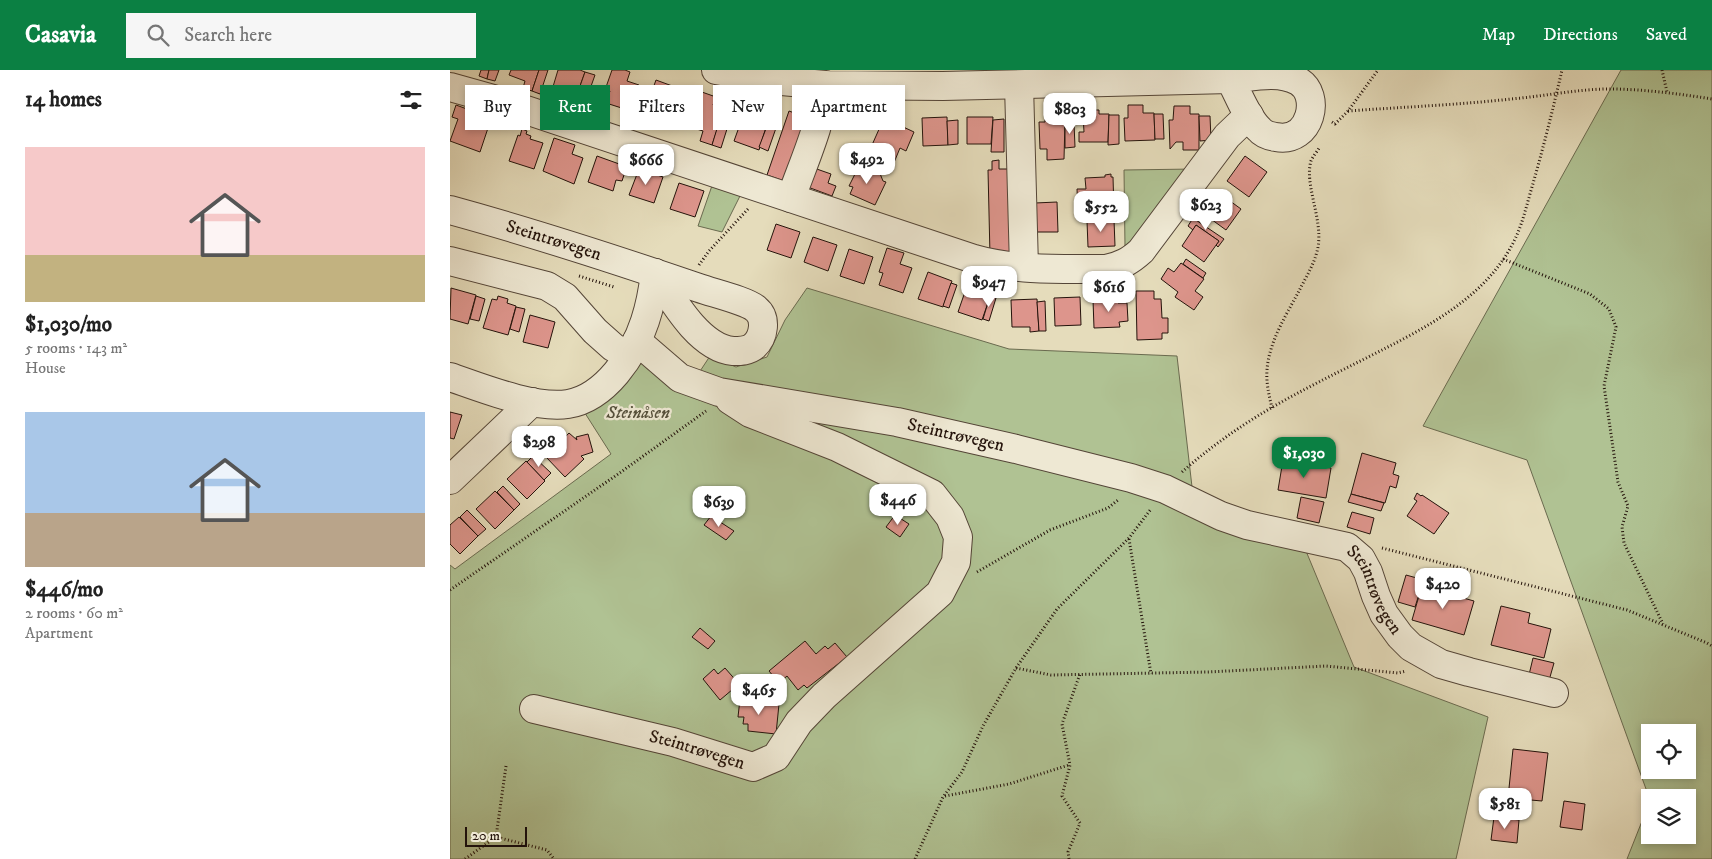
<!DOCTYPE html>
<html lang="en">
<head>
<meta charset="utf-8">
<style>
  :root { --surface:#fff; --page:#f6f6f6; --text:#222; --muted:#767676; --accent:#0b8043 }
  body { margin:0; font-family:"IM FELL DW Pica",serif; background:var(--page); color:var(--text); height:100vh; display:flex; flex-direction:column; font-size:19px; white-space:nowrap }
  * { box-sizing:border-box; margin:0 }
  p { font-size:16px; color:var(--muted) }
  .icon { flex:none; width:28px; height:28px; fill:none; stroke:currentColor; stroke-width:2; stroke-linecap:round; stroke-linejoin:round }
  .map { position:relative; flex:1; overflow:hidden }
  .panel { display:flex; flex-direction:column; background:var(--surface); width:450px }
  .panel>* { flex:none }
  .guide { position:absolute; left:15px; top:15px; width:475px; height:45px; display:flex; gap:10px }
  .buttons { position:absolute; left:1191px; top:654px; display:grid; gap:10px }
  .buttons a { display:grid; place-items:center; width:55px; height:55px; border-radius:0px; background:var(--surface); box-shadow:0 2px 8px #0003; font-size:25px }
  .scale { position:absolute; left:15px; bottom:12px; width:62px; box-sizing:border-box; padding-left:5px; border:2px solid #24130b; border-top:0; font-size:14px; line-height:18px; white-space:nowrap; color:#24130b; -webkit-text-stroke:4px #eee8d3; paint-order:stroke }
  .price { position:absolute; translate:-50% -42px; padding:0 11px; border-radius:10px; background:#fff; color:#222; font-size:16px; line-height:32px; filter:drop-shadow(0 1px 2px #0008) }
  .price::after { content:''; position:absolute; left:50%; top:30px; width:15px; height:11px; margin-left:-8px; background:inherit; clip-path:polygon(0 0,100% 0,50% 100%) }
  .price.selected { background:var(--accent); color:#fff }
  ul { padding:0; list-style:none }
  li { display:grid; align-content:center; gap:10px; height:265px; padding:0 25px }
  li span { display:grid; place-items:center; height:155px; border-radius:0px; color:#555 }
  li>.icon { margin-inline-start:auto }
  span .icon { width:90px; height:90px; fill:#fffc; stroke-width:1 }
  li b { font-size:21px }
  h2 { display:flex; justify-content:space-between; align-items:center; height:60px; padding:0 25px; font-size:21px }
  .chip { padding:0 18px; border-radius:0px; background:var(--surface); box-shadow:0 2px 8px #0003; font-size:18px; line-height:45px }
  .chip.selected { background:var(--accent); color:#fff }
  header { display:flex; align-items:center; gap:30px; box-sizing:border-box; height:70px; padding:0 25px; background:var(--accent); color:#fff }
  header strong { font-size:24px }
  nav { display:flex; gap:28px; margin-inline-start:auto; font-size:18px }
  .search { width:350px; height:45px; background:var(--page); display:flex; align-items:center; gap:12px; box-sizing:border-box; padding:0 18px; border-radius:0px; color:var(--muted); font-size:19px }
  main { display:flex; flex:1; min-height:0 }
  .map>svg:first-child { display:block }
  .green { fill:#b0c293; stroke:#6a6a4f; fill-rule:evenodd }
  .building { fill:#dd958c; stroke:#24130b }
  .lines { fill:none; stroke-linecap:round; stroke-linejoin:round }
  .minor-casing { stroke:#544537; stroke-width:30 }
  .path { stroke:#24130b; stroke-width:3; stroke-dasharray:1 2.5; stroke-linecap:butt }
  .minor { stroke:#eee8d3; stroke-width:28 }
  .labels { text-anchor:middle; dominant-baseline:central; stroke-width:4.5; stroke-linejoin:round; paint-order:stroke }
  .street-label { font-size:18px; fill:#24130b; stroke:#eee8d3 }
  .park-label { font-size:18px; font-style:italic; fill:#55503b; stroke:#eee8d3 }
</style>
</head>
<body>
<header>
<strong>Casavia</strong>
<div class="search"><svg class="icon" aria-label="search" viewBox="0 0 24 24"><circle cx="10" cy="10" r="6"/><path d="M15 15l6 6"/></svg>Search here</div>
<nav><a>Map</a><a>Directions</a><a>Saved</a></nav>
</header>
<main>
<section class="panel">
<h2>14 homes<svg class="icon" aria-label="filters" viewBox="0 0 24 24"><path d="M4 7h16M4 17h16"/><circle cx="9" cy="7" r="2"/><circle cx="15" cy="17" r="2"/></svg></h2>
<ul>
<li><span style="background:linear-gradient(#f6c9c9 70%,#c2b280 0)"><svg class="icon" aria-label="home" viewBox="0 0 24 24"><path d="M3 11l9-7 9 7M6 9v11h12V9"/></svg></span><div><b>$1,030/mo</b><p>5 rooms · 143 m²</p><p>House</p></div></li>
<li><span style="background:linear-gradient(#a9c7e8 65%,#b9a48a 0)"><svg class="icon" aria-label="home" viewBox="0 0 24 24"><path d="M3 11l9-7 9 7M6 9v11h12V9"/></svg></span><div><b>$446/mo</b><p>2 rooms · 60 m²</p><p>Apartment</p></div></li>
</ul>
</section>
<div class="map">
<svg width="1262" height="789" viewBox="0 0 1262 789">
  <rect width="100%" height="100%" fill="#e5dcbb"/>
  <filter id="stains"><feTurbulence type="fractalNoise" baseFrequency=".004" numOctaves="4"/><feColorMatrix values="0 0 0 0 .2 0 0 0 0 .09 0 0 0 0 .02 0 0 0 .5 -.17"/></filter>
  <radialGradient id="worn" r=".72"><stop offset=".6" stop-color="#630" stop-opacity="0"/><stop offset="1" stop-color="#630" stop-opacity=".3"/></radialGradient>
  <g class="green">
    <path d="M1171 0H1262V789H1177L1200 731V765H1238V728H1200V730L1077 390 973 356ZM1200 662H1238V700H1200Z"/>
    <path d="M744 99 694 170 675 177 674 100Z"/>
    <path d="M265 107 295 116 272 162 248 156Z"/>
    <path d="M357 218 559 279 727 286 745 443 856 481 904 597 1038 647 1006 789H0V495L5 499 161 384 133 340 191 288 235 324 260 286 286 297 317 287 335 250Z"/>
  </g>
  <g class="building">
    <path d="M31 0H39L37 9 29 6Z"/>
    <path d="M39 0H49L45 11 37 9Z"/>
    <path d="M61 0H89L82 21 73 18 75 11 59 5Z"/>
    <path d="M89 0H98L90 24 82 21Z"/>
    <path d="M108 0H130L135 2 124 33 119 31 120 26 102 20Z"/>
    <path d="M162 0H175L180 2 177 11 189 15 181 41 156 33 160 21 155 20Z"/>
    <path d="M135 2 145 5 134 36 124 33Z"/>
    <path d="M206 10 225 17 221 26 232 30 223 56 199 48V46L195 45 198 37 202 38V37L197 35Z"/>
    <path d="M189 17 198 20 191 43 181 40Z"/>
    <path d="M249 21 266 27 263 35 274 39 262 75 250 71 253 61 240 57 248 33 245 32Z"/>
    <path d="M231 32 241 35 233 58 224 55Z"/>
    <path d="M6 35 25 42 23 50 39 55 30 82 0 71 8 49 2 47Z"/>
    <path d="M678 35H693V43H704L705 70 675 71 674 48H678Z"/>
    <path d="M724 36H740V44H749V80H733V72H726L720 79 719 50H723Z"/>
    <path d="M273 39 282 43 271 78 262 75Z"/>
    <path d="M640 40H649V44H659L658 72H629V62H634L633 45 640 44Z"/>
    <path d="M339 41 358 48 337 112 317 105Z"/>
    <path d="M301 42 310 44 308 51 317 54 309 80 284 71 293 46 299 48Z"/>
    <path d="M704 44H713L714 69H705Z"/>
    <path d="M659 45H669V74L658 75Z"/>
    <path d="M603 46V51H615L614 89 597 90V79H590L589 52H595V47Z"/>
    <path d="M749 46H760L761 70 750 71Z"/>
    <path d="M497 47 498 75 473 76 472 48Z"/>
    <path d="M517 47H543L541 74H517Z"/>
    <path d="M434 48 464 62 456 81 450 78 443 95 418 84Z"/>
    <path d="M554 49V82H541L543 50Z"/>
    <path d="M508 50V74L498 75 497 51Z"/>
    <path d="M615 53H624L625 77 615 78Z"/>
    <path d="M317 56 326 58 318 81 309 77Z"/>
    <path d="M72 59 77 61 76 64 81 66 80 69 93 73 84 99 59 91 68 65 70 66Z"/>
    <path d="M104 68 125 75 122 84 133 88 124 114 93 101Z"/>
    <path d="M147 86 172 95 171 97 176 99 172 111 166 110 163 121 138 112Z"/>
    <path d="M795 86 817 102 799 127 777 111Z"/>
    <path d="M549 90V99H559L562 186H540L538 100H542V91Z"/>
    <path d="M413 94 429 101 433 111 436 112 425 135 400 124 403 117 399 116 407 100 410 101Z"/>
    <path d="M361 97 381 104 378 113 386 116 382 126 355 116Z"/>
    <path d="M189 99 213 107 204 133 179 125Z"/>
    <path d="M661 104V107H663L664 141 628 142 627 119H636L635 108 655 107V105Z"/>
    <path d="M229 113 254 121 245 147 220 139Z"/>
    <path d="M769 123 791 139 776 160 754 144Z"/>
    <path d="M607 132 608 162H586L585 133Z"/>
    <path d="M743 148 774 169 768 177 766 175 769 171 746 155 743 160 738 156Z"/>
    <path d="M664 150 665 176 638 177 637 151Z"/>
    <path d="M326 154 350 162 341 188 317 180Z"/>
    <path d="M746 155 769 171 754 192 732 176Z"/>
    <path d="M363 167 387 175 378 201 354 192Z"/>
    <path d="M437 178 454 183 450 194 462 198 453 223 429 215 433 203 429 202Z"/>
    <path d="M399 179 423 187 414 214 390 206Z"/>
    <path d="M736 189 756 203 753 208 733 194Z"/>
    <path d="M731 193 754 209 745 221 753 227 744 240 725 227 728 222 711 209 718 198 724 202Z"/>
    <path d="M478 202 502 211 493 237 468 229Z"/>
    <path d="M501 213 507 215 499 238 493 236Z"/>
    <path d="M517 216 541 224 532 250 508 242Z"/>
    <path d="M1 218 26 225 18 254 0 249Z"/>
    <path d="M686 221H704V229H711L712 248H718V263H712V269L687 270Z"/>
    <path d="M26 226 35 229 29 251 20 249Z"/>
    <path d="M48 226 58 229 57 233 66 236 58 265 33 258 42 229 47 230Z"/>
    <path d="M540 226 546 228 539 251 533 249Z"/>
    <path d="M630 227 631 255 605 256 604 228Z"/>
    <path d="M587 229 589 261 580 262V257H562L561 230Z"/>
    <path d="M668 229V233H677L678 251 669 252 670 257 644 258 643 230Z"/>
    <path d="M595 231 596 261H589L587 232Z"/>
    <path d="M66 237 75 239 69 262 60 259Z"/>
    <path d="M80 245 105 252 98 278 73 272Z"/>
    <path d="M0 342 12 345 4 369 0 368Z"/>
    <path d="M119 363 127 370 126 367 138 364 143 382 131 386 134 389 115 407 96 387Z"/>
    <path d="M912 383 946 393 943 404 949 406 946 418 940 416 935 433 901 424Z"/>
    <path d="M83 386 101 403 94 410 77 392Z"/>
    <path d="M833 390 881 398 876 428 828 420Z"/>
    <path d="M76 391 95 411 77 429 57 409Z"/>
    <path d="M53 416 70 434 64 440 47 422Z"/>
    <path d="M45 421 64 440 45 459 26 439Z"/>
    <path d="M967 423 971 426 972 425 999 443 984 464 957 446 967 431 964 429Z"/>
    <path d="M901 424 934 433 931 441 898 432Z"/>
    <path d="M851 427 874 432 869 453 847 448Z"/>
    <path d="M17 440 36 459 28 466 10 447Z"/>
    <path d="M902 442 924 448 920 464 897 457Z"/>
    <path d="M445 445 459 454 450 467 436 457Z"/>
    <path d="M261 446 284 461 276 470 254 455Z"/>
    <path d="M9 447 28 466 10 484 0 474V455Z"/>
    <path d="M956 505 992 515V517L973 512 965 537 948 532Z"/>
    <path d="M973 512 993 518 992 522 1024 531 1014 565 962 550Z"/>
    <path d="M1051 536 1080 543 1078 553 1101 559 1094 588 1041 575Z"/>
    <path d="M250 558 265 571 258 579 242 567Z"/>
    <path d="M355 571 366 584 375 576 378 579 385 573 397 587 357 618 354 615 348 620 337 606 329 613 319 601Z"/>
    <path d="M1083 588 1104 593 1098 614 1078 609Z"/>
    <path d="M275 598 289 614 270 630 253 609 264 599 268 604Z"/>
    <path d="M290 629 297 630V631L329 634 326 664 298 661V654H293L294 647H288Z"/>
    <path d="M1063 679 1098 683 1092 731 1058 728Z"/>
    <path d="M1114 731 1135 734 1132 760 1110 757Z"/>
    <path d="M1044 747 1069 750 1067 773 1041 770Z"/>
  </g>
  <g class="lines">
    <defs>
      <g id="minor">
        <path d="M266 0 321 10 375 15 493 16 780 9C802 7 828 0 848 11 872 24 861 74 826 67 819 66 813 64 809 59 797 48 788 23 780 9"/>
        <path d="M569 15 574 197"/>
        <path d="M0 17 43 29 524 189C566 201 613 199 656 199 671 196 680 191 691 181L777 66 799 45"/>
        <path d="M341 128C354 91 372 53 375 15"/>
        <path id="s1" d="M0 140C84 163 167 190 249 218 263 223 297 231 306 239 317 248 314 267 304 276 298 281 291 281 283 281 249 278 222 229 205 203"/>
        <path d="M0 191 97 216 115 227 145 261 163 277 178 286"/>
        <path id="s2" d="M187 271 230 308 269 322 447 352 566 379 681 408 715 419 771 446 797 455 897 477 911 489 918 502 926 526 934 544 950 566 961 577 991 594 1019 602 1104 623"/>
        <path d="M0 307C32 318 84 339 118 334 155 328 184 285 195 251 200 236 203 220 205 203"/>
        <path d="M0 410 82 332"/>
        <path id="s3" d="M84 639 223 672 303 697 326 687 349 652 374 626 490 523 506 492 508 467 500 447 482 424 387 377 300 343 280 330"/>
      </g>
    </defs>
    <use href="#minor" class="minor-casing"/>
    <g class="path">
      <path d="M1212 0 1217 22"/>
      <path d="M898 41C953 37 1007 35 1061 29 1097 26 1132 18 1167 19 1199 20 1231 24 1262 29"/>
      <path d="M882 52 885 54 898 41 928 0"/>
      <path d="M1053 189 1140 224 1159 239 1166 257 1154 316 1168 412 1178 436 1172 457 1174 473 1213 554"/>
      <path d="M249 195 259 181 298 139"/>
      <path d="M129 206 164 217"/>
      <path d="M822 338C819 325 816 313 817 300 819 271 837 244 850 219 857 205 865 193 868 177 873 149 854 114 861 91 863 86 867 82 869 78"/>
      <path d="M732 402C759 378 790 356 821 338 857 317 895 299 932 280 981 255 1035 226 1062 175 1072 157 1076 137 1082 117 1093 79 1103 39 1112 0"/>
      <path d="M679 469 701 604"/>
      <path d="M932 478 1177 540 1257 573 1262 576"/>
      <path d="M527 502 600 460 658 438 668 430"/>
      <path d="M0 520 171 402 256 341"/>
      <path d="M566 598 601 605 758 602 876 596 948 603 956 601"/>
      <path d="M56 696 46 767 97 780 104 789"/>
      <path d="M495 726 559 714 619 695"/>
      <path d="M15 789 46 767"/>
      <path d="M465 789 493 727 512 702 533 656 566 598 607 539 679 468 701 439"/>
      <path d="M619 789 618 782 630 753 612 726 620 695 612 654 630 604"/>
    </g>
    <use href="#minor" class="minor"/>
  </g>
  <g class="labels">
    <g class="street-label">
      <text stroke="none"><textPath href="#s1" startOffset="108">Steintrøvegen</textPath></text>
      <text stroke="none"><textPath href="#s2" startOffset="339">Steintrøvegen</textPath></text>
      <text stroke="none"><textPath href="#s2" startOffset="799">Steintrøvegen</textPath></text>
      <text stroke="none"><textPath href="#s3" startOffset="168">Steintrøvegen</textPath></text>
    </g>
    <g class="park-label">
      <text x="188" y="343">Steinåsen</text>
    </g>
  </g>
  <rect width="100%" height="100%" filter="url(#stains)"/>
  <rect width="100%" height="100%" fill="url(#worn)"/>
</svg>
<div class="buttons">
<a><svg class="icon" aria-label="locate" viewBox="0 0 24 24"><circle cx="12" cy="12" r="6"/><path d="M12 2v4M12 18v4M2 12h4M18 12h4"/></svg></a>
<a><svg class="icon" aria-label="layers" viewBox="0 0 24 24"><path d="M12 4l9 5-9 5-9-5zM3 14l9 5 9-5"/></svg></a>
</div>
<div class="scale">20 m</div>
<b class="price" style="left:620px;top:65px">$803</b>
<b class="price" style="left:417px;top:115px">$492</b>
<b class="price" style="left:196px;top:116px">$666</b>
<b class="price" style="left:756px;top:161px">$623</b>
<b class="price" style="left:651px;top:163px">$552</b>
<b class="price" style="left:539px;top:238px">$947</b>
<b class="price" style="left:659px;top:243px">$616</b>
<b class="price" style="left:89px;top:398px">$298</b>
<b class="price selected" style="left:854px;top:409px">$1,030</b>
<b class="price" style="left:448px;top:456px">$446</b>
<b class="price" style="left:269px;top:458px">$639</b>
<b class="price" style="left:993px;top:540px">$420</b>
<b class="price" style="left:309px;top:646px">$465</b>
<b class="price" style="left:1055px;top:760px">$581</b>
<div class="guide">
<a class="chip">Buy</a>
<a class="chip selected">Rent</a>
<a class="chip">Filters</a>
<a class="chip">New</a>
<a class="chip">Apartment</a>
</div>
</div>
</main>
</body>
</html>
